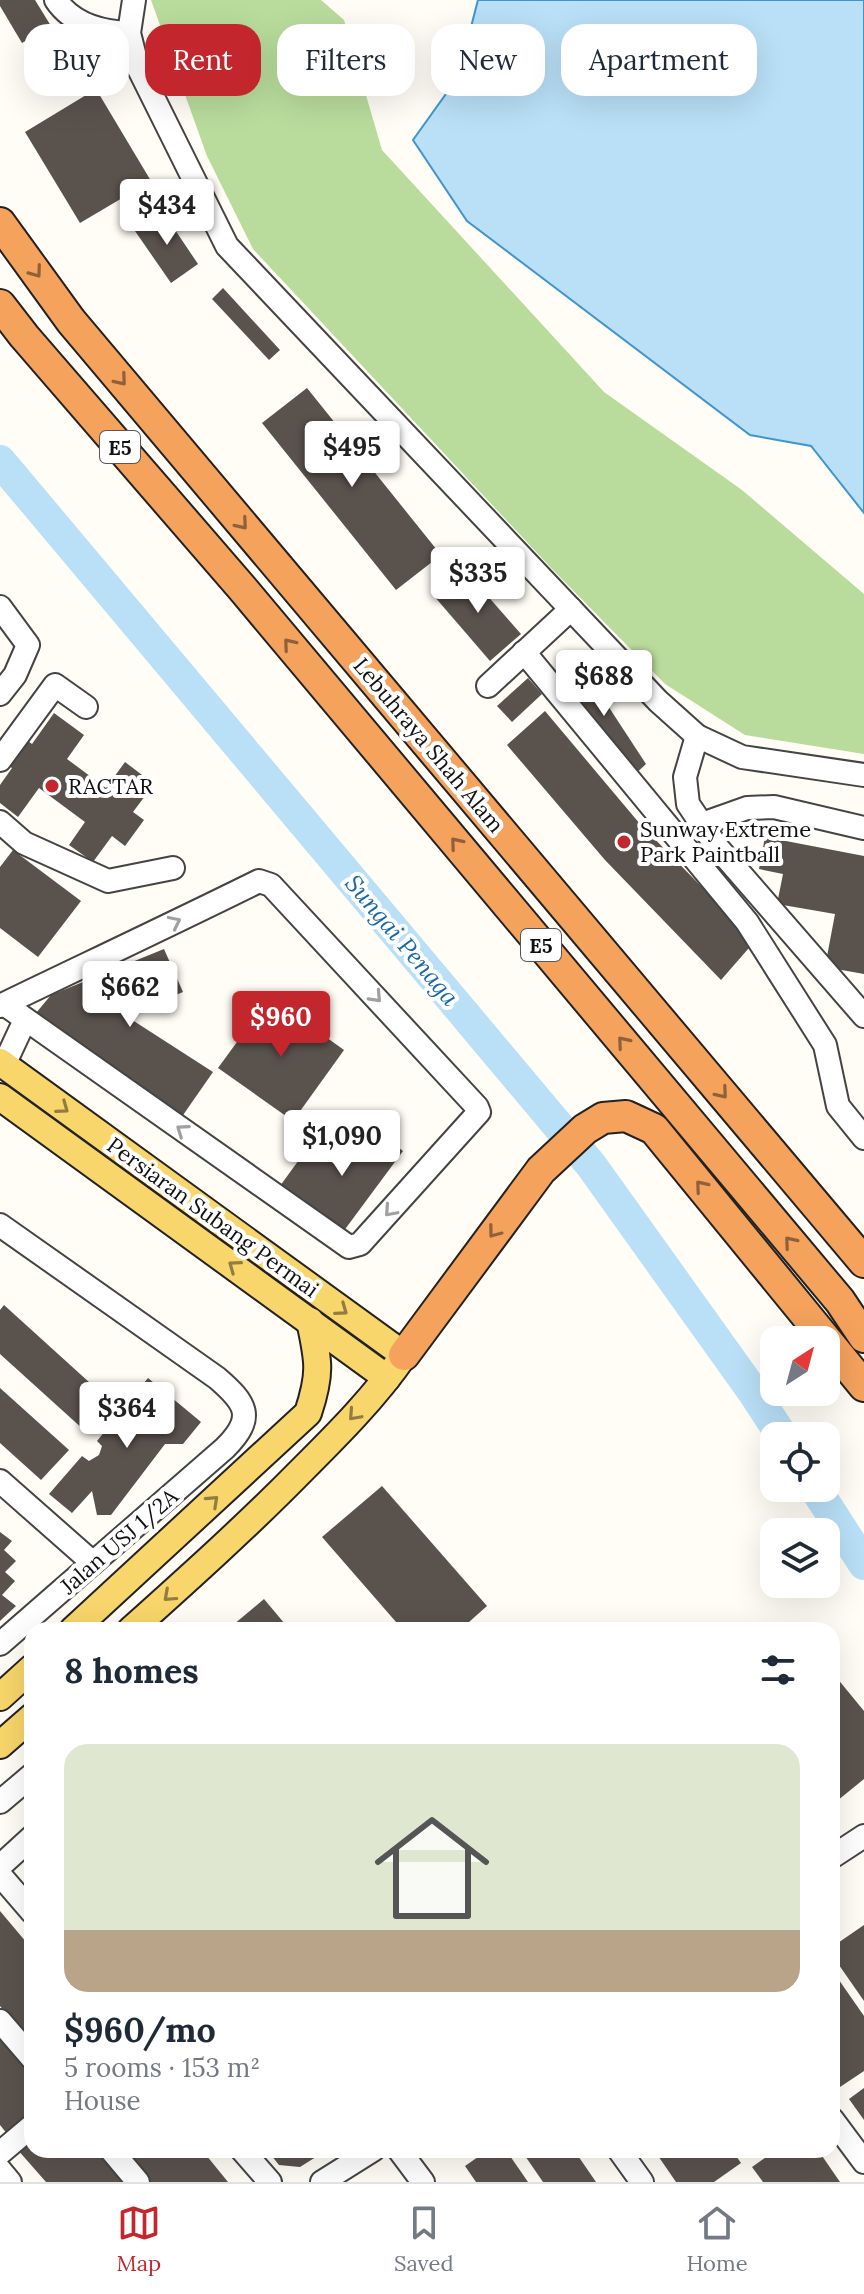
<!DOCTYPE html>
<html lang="en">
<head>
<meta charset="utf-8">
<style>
  :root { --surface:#fff; --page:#f6f6f7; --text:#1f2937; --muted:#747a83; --line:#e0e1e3; --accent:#c4262e }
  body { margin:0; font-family:Lora,serif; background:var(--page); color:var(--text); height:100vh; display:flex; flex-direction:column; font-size:30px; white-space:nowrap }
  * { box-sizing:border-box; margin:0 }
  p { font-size:26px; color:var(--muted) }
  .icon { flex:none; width:44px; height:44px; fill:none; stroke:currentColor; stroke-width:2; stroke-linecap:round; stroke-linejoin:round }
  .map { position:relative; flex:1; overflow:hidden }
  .drawer { position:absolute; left:24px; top:1622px; width:816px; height:536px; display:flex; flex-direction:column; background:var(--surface); border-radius:24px; box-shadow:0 8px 32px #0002 }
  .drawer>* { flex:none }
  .hud { position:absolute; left:24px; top:24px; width:816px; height:72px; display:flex; gap:16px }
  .needle { width:52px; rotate:36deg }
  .fabs { position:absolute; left:760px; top:1326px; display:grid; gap:16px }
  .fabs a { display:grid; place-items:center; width:80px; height:80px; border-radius:16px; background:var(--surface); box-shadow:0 8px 32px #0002; font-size:40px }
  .price { position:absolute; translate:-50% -68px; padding:0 18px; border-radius:8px; background:#fff; color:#222; font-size:26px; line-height:52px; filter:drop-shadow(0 2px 4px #0008) }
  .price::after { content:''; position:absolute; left:50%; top:48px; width:24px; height:18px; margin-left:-12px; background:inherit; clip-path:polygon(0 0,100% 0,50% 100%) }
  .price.selected { background:var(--accent); color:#fff }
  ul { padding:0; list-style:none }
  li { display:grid; align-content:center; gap:16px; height:424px; padding:0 40px }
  li span { display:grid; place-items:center; height:248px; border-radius:24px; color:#555 }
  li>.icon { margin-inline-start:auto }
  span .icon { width:144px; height:144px; fill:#fffc; stroke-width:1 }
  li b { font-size:34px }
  h2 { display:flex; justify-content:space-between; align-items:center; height:96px; padding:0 40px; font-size:34px }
  .pill { padding:0 28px; border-radius:24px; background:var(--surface); box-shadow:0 8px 32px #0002; font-size:28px; line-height:72px }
  .pill.selected { background:var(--accent); color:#fff }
  .tabs { display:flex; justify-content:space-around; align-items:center; height:112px; border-top:2px solid var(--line); background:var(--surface); font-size:22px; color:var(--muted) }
  .tabs a { display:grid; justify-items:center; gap:4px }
  .tabs .selected { color:var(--accent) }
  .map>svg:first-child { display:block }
  .forest { fill:#b9dc9c }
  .water { fill:#b9e0f7; stroke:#3f96cf; stroke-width:2 }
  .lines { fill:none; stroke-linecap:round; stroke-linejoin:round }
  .river { stroke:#b9e0f7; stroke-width:32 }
  .building { fill:#5a524d }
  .minor-casing { stroke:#444; stroke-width:26 }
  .major-casing { stroke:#222; stroke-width:30 }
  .highway-casing { stroke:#222; stroke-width:34 }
  .minor { stroke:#fff; stroke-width:22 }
  .major { stroke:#f9d66b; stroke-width:26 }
  .highway { stroke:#f5a25d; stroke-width:30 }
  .oneway { stroke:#8e613b }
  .oneway2 { stroke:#a0a0a0 }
  .oneway3 { stroke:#917d42 }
  .poi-dot { fill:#c4262e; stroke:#fff; stroke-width:3 }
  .labels { text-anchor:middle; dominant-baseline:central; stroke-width:8; stroke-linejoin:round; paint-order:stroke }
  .shield { fill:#fff; stroke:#585858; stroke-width:2 }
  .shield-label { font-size:20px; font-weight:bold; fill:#111 }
  .street-label { font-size:22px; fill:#111; stroke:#fff }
  .poi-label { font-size:22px; fill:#111; stroke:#fff; text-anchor:start }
  .water-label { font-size:24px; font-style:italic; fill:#1768a6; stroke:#fff }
</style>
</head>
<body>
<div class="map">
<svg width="864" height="2182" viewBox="0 0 864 2182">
  <rect width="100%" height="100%" fill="#fffdf5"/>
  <path class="forest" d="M151 0H321L344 20 382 150 604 392 742 490 864 594V754L745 735 665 684 553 570 253 249 207 156Z"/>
  <path class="water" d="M478 0H864V513L811 446 750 435 467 221 413 140 458 77Z"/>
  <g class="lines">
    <g class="river">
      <path d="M0 461 591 1165 754 1393 782 1436"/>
      <path d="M815 1488 864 1564"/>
    </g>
  </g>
  <g class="building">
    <path d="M0 0H35L51 26 22 43 0 6Z"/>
    <path d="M96 89 151 181 80 223 25 132Z"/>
    <path d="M163 212 198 264 171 283 135 231Z"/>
    <path d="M223 288 280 350 269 360 212 299Z"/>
    <path d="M307 388 441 555 396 590 262 423Z"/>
    <path d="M465 570 521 634 490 661 434 596Z"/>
    <path d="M578 660 646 764 631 778 560 670Z"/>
    <path d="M528 678 542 694 512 722 497 706Z"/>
    <path d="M545 711 640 824 755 941 721 980 605 860 507 745Z"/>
    <path d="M54 713 84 735 67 759 106 788 125 762 154 784 133 812 144 820 125 846 112 836 93 862 69 845 85 822 39 788 18 817 0 803V785L12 768 3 761 21 736 32 744Z"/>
    <path d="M765 837 864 856V974L825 967 835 914 777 904 783 874 759 869Z"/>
    <path d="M13 850 81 901 38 957 0 928V867Z"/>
    <path d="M164 949 183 992 126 1016 213 1072 181 1118 36 1013 51 995Z"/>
    <path d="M270 997 344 1050 293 1121 218 1068Z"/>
    <path d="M367 1124 403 1151 343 1232 280 1186 309 1146 337 1166Z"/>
    <path d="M4 1305 111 1402 84 1430 0 1354V1310Z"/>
    <path d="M148 1378 201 1422 183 1444H165L111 1515H97L92 1491 72 1513 49 1494 82 1456 89 1461 99 1455 102 1446 97 1441Z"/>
    <path d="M0 1388 69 1450 41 1480 0 1443Z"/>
    <path d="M382 1486 487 1606 460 1630H403L322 1537Z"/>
    <path d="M0 1532 12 1541 4 1550 16 1561 5 1572 15 1581 2 1595 16 1606 0 1621Z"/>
    <path d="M264 1599 290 1630H227Z"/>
    <path d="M832 1672 864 1711V1779L832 1805Z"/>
    <path d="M0 1911 32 1949V2044L0 2006Z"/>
    <path d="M864 1925V2001L832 1955V1947Z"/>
    <path d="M832 1970 864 2016V2071L840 2087 832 2076Z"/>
    <path d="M0 2035 32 2073V2115L8 2135 0 2125Z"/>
    <path d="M864 2088V2120L849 2099Z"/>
    <path d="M32 2136V2150H96L123 2182H46L17 2149Z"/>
    <path d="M121 2150H202L228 2182H148Z"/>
    <path d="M267 2150H327L300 2167 279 2165Z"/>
    <path d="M488 2150H506L528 2182H476L465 2166Z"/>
    <path d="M521 2150H574L596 2182H543Z"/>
    <path d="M654 2150H732L741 2163 714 2182H676Z"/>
    <path d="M776 2150H818L840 2182H763L752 2167Z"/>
  </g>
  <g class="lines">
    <defs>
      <g id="minor">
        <path d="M56 0C72 24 102 32 129 33"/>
        <path d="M134 0 129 33 137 65 227 246 658 701 697 736 742 757 864 775"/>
        <path d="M0 607 28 645 15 675 0 694"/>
        <path d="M524 652 747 922 825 1045 838 1106 864 1138"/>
        <path d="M488 686 571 609"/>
        <path d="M697 736 685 777 688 804 717 847 864 1016"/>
        <path d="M0 760 55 685 86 707"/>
        <path d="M0 822 24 843 108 881 173 868"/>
        <path d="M702 824 747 808 774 807 864 828"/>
        <path d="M0 1006 4 1004C89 963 174 923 259 881L271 885 477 1107 479 1112 360 1244 349 1247 4 1004"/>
        <path d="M4 1065 25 1020"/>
        <path d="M0 1225 217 1378C246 1403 256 1417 225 1448L0 1644"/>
        <path d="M0 1481 93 1563"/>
        <path d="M0 1802 32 1775"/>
        <path d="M832 1857 864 1836"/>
        <path d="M0 1866 32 1837"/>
        <path d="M0 1875 32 1912"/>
        <path d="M0 2021 32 2058"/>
        <path d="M832 2119 864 2162"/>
        <path d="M111 2150 138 2182"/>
        <path d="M242 2150 270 2182"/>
        <path d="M399 2150 423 2182"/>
        <path d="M619 2150 642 2182"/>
        <path d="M0 2153 32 2126"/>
        <path d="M0 2170 10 2182"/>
        <path d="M322 2182 373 2150"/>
      </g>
      <g id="major">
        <path d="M0 1062 404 1355C375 1397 338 1434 302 1470 247 1526 189 1578 131 1630"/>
        <path d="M0 1097 387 1378"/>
        <path d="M73 1630 308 1413C321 1374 319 1362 310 1321"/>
        <path d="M0 1697 32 1668"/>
        <path d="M0 1745 32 1717"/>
      </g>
      <g id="highway">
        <path d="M0 223 71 321 864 1262"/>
        <path d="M0 305 24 336 242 588 840 1301 864 1337"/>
        <path d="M404 1355 541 1170 585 1129 603 1118 626 1116 654 1129 864 1386"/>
      </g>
    </defs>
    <use href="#minor" class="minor-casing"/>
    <use href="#major" class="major-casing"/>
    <use href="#highway" class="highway-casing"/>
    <use href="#minor" class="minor"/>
    <use href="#major" class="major"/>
    <use href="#highway" class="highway"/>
  </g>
  <defs><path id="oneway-chevron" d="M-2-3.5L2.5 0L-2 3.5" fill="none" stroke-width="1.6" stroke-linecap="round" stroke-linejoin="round" transform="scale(2)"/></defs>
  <g class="oneway">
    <use href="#oneway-chevron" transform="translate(36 272) rotate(54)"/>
    <use href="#oneway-chevron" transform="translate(121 380) rotate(50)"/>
    <use href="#oneway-chevron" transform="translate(242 524) rotate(50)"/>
    <use href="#oneway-chevron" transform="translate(289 644) rotate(-130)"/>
    <use href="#oneway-chevron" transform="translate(456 843) rotate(-130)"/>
    <use href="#oneway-chevron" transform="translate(623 1042) rotate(-130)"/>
    <use href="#oneway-chevron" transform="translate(722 1093) rotate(50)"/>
    <use href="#oneway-chevron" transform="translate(701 1186) rotate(-130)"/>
    <use href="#oneway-chevron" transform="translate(494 1232) rotate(127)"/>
    <use href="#oneway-chevron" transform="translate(790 1242) rotate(-130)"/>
  </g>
  <g class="oneway2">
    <use href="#oneway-chevron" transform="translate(175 922) rotate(-26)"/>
    <use href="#oneway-chevron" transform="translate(376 997) rotate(47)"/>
    <use href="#oneway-chevron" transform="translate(182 1130) rotate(-145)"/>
    <use href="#oneway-chevron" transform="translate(390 1211) rotate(132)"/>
  </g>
  <g class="oneway3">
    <use href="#oneway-chevron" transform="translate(63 1108) rotate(36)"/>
    <use href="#oneway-chevron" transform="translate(234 1266) rotate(-144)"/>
    <use href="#oneway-chevron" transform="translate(342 1310) rotate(36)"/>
    <use href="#oneway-chevron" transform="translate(354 1415) rotate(132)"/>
    <use href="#oneway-chevron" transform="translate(213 1501) rotate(-43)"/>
    <use href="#oneway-chevron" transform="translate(169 1596) rotate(138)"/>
  </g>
  <g class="poi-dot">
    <circle cx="52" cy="786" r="8"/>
    <circle cx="624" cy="842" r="8"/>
  </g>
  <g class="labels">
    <g class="shield">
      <rect x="100" y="431" width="40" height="32" rx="6"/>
      <rect x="521" y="929" width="40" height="32" rx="6"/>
    </g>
    <g class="shield-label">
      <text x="120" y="447">E5</text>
      <text x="541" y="945">E5</text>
    </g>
    <g class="street-label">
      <text transform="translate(429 745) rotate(50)">Lebuhraya Shah Alam</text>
      <text transform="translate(213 1217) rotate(36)">Persiaran Subang Permai</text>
      <text transform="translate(119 1541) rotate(-41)">Jalan USJ 1/2A</text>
    </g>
    <g class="poi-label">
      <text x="68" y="786">RACTAR</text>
      <text x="640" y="829">Sunway Extreme<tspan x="640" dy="25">Park Paintball</tspan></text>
    </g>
    <g class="water-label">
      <text transform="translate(402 940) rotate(50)">Sungai Penaga</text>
    </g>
  </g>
</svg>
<div class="fabs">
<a><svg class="needle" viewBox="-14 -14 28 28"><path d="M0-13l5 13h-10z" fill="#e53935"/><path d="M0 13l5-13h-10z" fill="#747a83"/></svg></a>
<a><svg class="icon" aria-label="locate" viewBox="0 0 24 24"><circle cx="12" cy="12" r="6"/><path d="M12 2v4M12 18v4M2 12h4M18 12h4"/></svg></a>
<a><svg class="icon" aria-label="layers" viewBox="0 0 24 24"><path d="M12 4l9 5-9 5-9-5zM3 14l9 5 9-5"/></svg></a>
</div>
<b class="price" style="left:167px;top:247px">$434</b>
<b class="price" style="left:352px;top:489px">$495</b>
<b class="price" style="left:478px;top:615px">$335</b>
<b class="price" style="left:604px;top:718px">$688</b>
<b class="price" style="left:130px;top:1029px">$662</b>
<b class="price selected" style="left:281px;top:1059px">$960</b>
<b class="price" style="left:342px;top:1178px">$1,090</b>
<b class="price" style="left:127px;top:1450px">$364</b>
<div class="hud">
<a class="pill">Buy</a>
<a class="pill selected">Rent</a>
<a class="pill">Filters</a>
<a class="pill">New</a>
<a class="pill">Apartment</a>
</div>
<section class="drawer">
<h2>8 homes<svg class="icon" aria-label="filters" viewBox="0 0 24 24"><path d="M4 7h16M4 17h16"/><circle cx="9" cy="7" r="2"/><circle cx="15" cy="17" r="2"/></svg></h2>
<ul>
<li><span style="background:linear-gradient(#dfe7d0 75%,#b9a48a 0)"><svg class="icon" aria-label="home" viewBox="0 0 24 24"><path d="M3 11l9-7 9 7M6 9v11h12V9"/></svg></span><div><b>$960/mo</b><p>5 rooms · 153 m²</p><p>House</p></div></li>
</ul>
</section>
</div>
<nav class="tabs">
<a class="selected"><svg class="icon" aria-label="map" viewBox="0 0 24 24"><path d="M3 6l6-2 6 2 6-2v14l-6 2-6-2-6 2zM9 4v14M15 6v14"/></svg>Map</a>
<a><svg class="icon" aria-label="saved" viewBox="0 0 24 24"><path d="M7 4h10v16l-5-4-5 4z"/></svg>Saved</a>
<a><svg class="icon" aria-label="home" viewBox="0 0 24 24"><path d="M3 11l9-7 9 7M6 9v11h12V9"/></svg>Home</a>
</nav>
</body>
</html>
